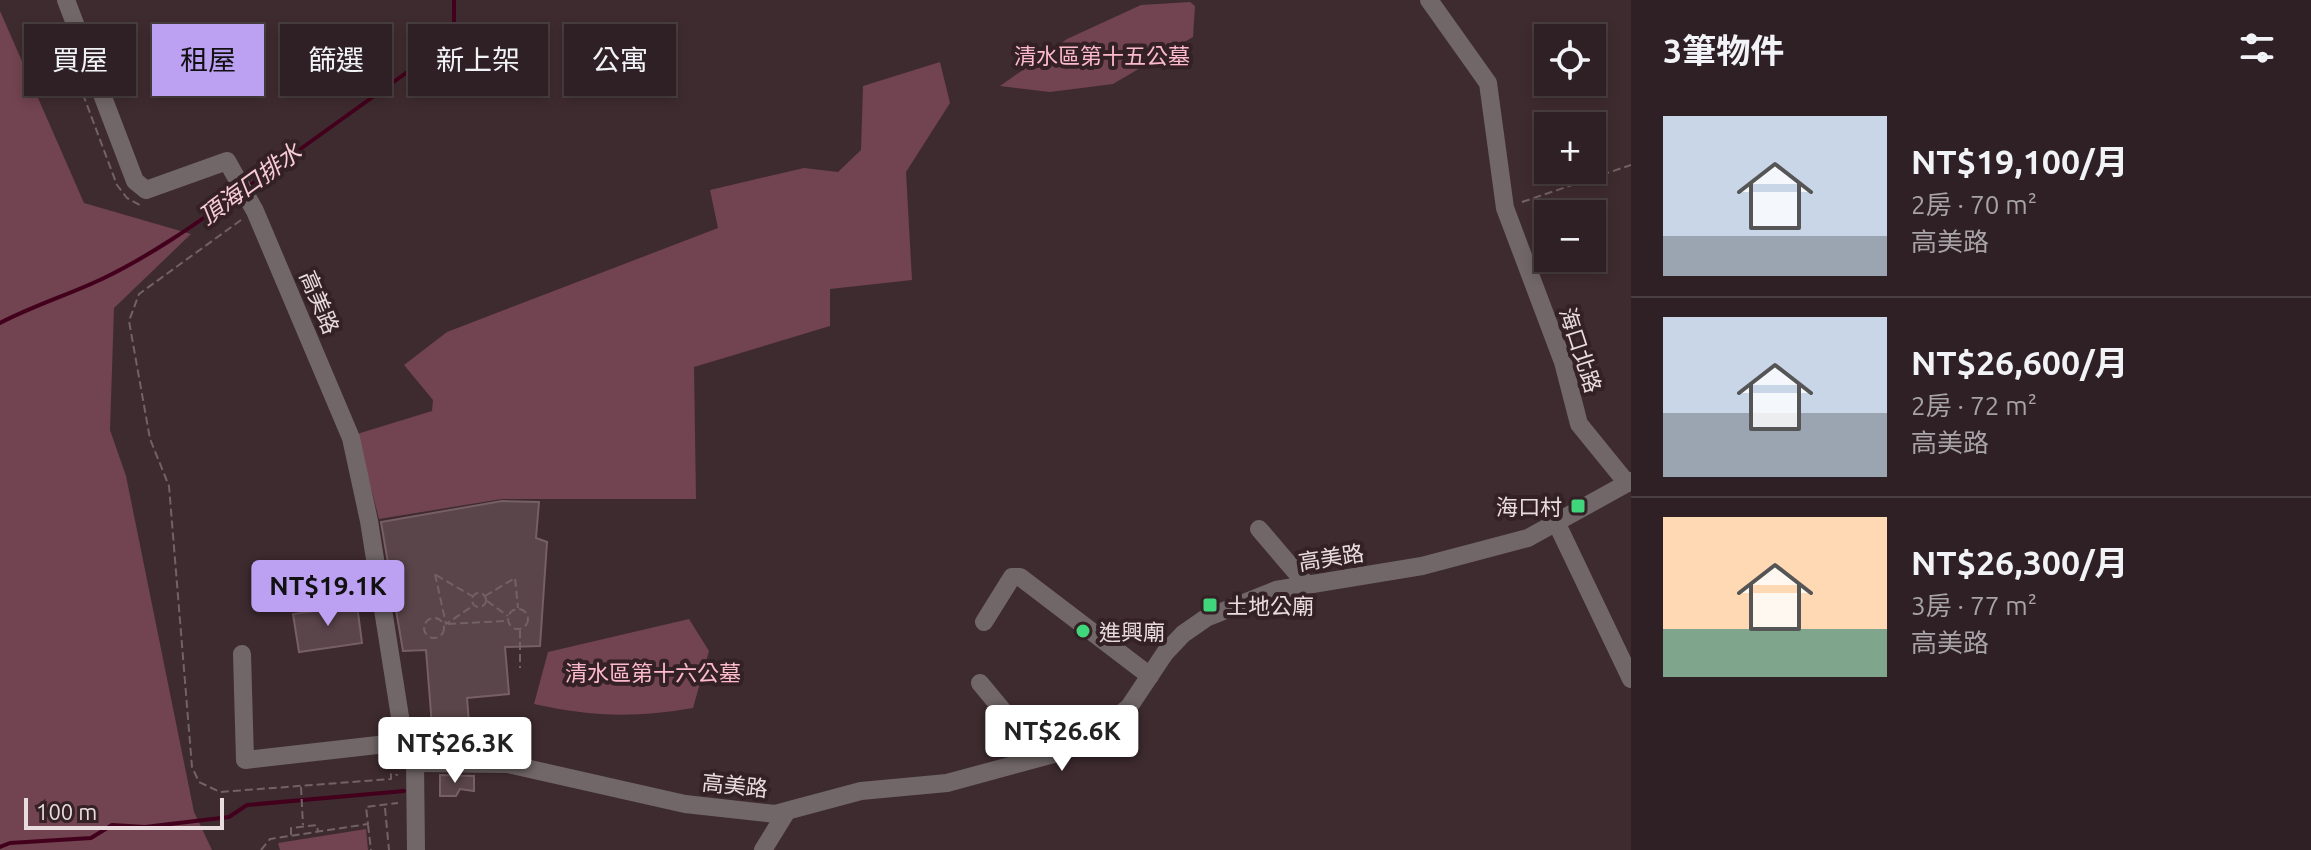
<!DOCTYPE html>
<html lang="zh-TW">
<head>
<meta charset="utf-8">
<style>
  :root { --surface:#2e2024; --page:#3a2d31; --text:#f1f3f6; --muted:#a7a3a6; --line:#493e41; --accent:#bca0f2 }
  body { margin:0; font-family:Ubuntu,"Noto Sans TC",sans-serif; background:var(--page); color:var(--text); height:100vh; display:flex; flex-direction:column; font-size:30px; white-space:nowrap }
  * { box-sizing:border-box; margin:0 }
  p { font-size:26px; color:var(--muted) }
  .icon { flex:none; width:44px; height:44px; fill:none; stroke:currentColor; stroke-width:2; stroke-linecap:round; stroke-linejoin:round }
  .map { position:relative; flex:1; overflow:hidden }
  .side { display:flex; flex-direction:column; background:var(--surface); width:680px }
  .side>* { flex:none }
  .top-card { position:absolute; left:24px; top:24px; width:760px; height:72px; display:flex; gap:16px }
  .fabs { position:absolute; left:1534px; top:24px; display:grid; gap:16px }
  .fabs a { display:grid; place-items:center; width:72px; height:72px; border-radius:0px; background:var(--surface); box-shadow:0 4px 12px #0003,0 0 0 2px var(--line); font-size:40px }
  .scale { position:absolute; left:24px; bottom:20px; width:200px; box-sizing:border-box; padding-left:8px; border:4px solid #e9dcdf; border-top:0; font-size:22px; line-height:28px; white-space:nowrap; color:#e9dcdf; -webkit-text-stroke:6px #342126; paint-order:stroke }
  .price { position:absolute; translate:-50% -68px; padding:0 18px; border-radius:8px; background:#fff; color:#222; font-size:26px; line-height:52px; filter:drop-shadow(0 2px 4px #0008) }
  .price::after { content:''; position:absolute; left:50%; top:48px; width:24px; height:18px; margin-left:-12px; background:inherit; clip-path:polygon(0 0,100% 0,50% 100%) }
  .price.current { background:var(--accent); color:#111 }
  ul { padding:0; list-style:none }
  li { display:flex; align-items:center; gap:24px; height:200px; padding:0 32px }
  li+li { border-top:2px solid var(--line) }
  li span { display:grid; place-items:center; flex:none; width:224px; height:160px; border-radius:0px; color:#555 }
  li>.icon { margin-inline-start:auto }
  span .icon { width:96px; height:96px; fill:#fffc; stroke-width:1 }
  li b { font-size:34px }
  h2 { display:flex; justify-content:space-between; align-items:center; height:96px; padding:0 32px; font-size:34px }
  .tag { padding:0 28px; border-radius:0px; background:var(--surface); box-shadow:0 4px 12px #0003,0 0 0 2px var(--line); font-size:28px; line-height:72px }
  .tag.current { background:var(--accent); color:#111 }
  main { display:flex; flex:1; min-height:0 }
  .map>svg:first-child { display:block }
  .green { fill:#724350 }
  .lines { fill:none; stroke-linecap:round; stroke-linejoin:round }
  .stream { stroke:#43001c; stroke-width:4 }
  .building { fill:#5a454a; stroke:#765f65; stroke-width:2 }
  .path { stroke:#726165; stroke-width:2; stroke-dasharray:8 4; stroke-linecap:butt }
  .minor { stroke:#716769; stroke-width:18 }
  .poi-dot { fill:#40d77c; stroke:#342126; stroke-width:3 }
  .labels { text-anchor:middle; dominant-baseline:central; stroke-width:8; stroke-linejoin:round; paint-order:stroke }
  .park-label { font-size:22px; fill:#fdbacb; stroke:#342126 }
  .street-label { font-size:22px; fill:#e9dcdf; stroke:#342126 }
  .poi-label { font-size:22px; fill:#e9dcdf; stroke:#342126; text-anchor:start }
  .water-label { font-size:24px; font-style:italic; fill:#f9cbd6; stroke:#342126 }
</style>
</head>
<body>
<main>
<div class="map">
<svg width="1631" height="850" viewBox="0 0 1631 850">
  <rect width="100%" height="100%" fill="#3e2b30"/>
  <g class="green">
    <path d="M1190 2 1195 6 1193 37 1113 84 1050 92 1000 86 1067 39 1141 5Z"/>
    <path d="M0 11 84 203 191 234 114 308 110 430 126 476 194 812 212 850H0Z"/>
    <path d="M940 62 950 103 906 172 912 280 830 289V326L694 367 696 499H502L379 519 357 434 432 411 433 400 404 365 447 332 718 228 710 190 804 168 838 172 861 150 863 86Z"/>
    <path d="M689 619 709 651 693 708C634 718 593 717 534 704L548 652Z"/>
    <path d="M366 829 368 850H280L278 843Z"/>
  </g>
  <g class="lines">
    <g class="stream">
      <path d="M249 186 449 42 454 32V0"/>
      <path d="M0 323C35 305 68 295 102 279 150 256 196 224 239 193"/>
      <path d="M0 847 10 843 91 838 112 825 145 827 229 817 247 805 404 791"/>
    </g>
  </g>
  <g class="building">
    <path d="M502 501 539 502 536 538 547 542 540 646 505 647 509 694 467 698 471 748 434 751 426 650 403 651 381 522Z"/>
    <path d="M357 605 362 643 299 652 293 614Z"/>
    <path d="M440 775 474 776V791L460 789 456 796H440Z"/>
  </g>
  <g class="lines">
    <g class="path">
      <path d="M66 49 117 185 127 198 140 205"/>
      <path d="M1522 202 1631 165"/>
      <path d="M241 220 139 294 129 321 150 439 169 486 192 767 199 782 220 792 391 779V774L398 775"/>
      <path d="M435 574 446 624 474 605"/>
      <path d="M436 575 472 596"/>
      <circle cx="479" cy="600" r="7"/>
      <path d="M485 596 515 578 518 608"/>
      <path d="M487 601 508 616"/>
      <circle cx="518" cy="619" r="10"/>
      <circle cx="434" cy="628" r="10"/>
      <path d="M448 624 505 621"/>
      <path d="M520 630V668"/>
      <path d="M301 787 303 825"/>
      <path d="M385 808 389 850"/>
      <path d="M368 825 371 850"/>
      <path d="M291 835V828L317 825 318 832"/>
      <path d="M261 850 270 839 368 824 366 807 398 803"/>
    </g>
    <g class="minor">
      <path d="M66 0 135 181 146 190 227 161 255 211 351 438 369 521 404 742 415 763 416 850"/>
      <path d="M1429 0 1488 83 1505 208 1563 362 1579 424 1627 483"/>
      <path d="M1557 524 1631 679"/>
      <path d="M1259 529 1306 584"/>
      <path d="M984 622 1012 577H1020L1150 676"/>
      <path d="M242 654 245 760 404 742"/>
      <path d="M980 683 1004 712 1034 759"/>
      <path d="M508 732V764"/>
      <path d="M415 763 508 764 685 804 775 814 861 791 947 783 1065 751 1104 727 1129 707 1165 653 1183 634 1206 618 1276 590 1422 566 1528 538 1631 481"/>
      <path d="M763 850 787 811"/>
    </g>
  </g>
  <g class="poi-dot">
    <rect x="1570" y="498" width="16" height="16" rx="4"/>
    <rect x="1202" y="597" width="16" height="16" rx="4"/>
    <circle cx="1083" cy="631" r="8"/>
  </g>
  <g class="labels">
    <g class="park-label">
      <text x="1102" y="55">清水區第十五公墓</text>
      <text x="653" y="672">清水區第十六公墓</text>
    </g>
    <g class="street-label">
      <text transform="translate(320 302) rotate(67)">高美路</text>
      <text transform="translate(1581 350) rotate(72)">海口北路</text>
      <text transform="translate(1331 557) rotate(-9)">高美路</text>
      <text transform="translate(735 785) rotate(6)">高美路</text>
    </g>
    <g class="poi-label">
      <text x="1562" y="506" text-anchor="end">海口村</text>
      <text x="1226" y="605">土地公廟</text>
      <text x="1099" y="631">進興廟</text>
    </g>
    <g class="water-label">
      <text transform="translate(250 184) rotate(-36)">頂海口排水</text>
    </g>
  </g>
</svg>
<div class="fabs">
<a><svg class="icon" aria-label="locate" viewBox="0 0 24 24"><circle cx="12" cy="12" r="6"/><path d="M12 2v4M12 18v4M2 12h4M18 12h4"/></svg></a>
<a>+</a>
<a>−</a>
</div>
<div class="scale">100 m</div>
<b class="price current" style="left:328px;top:628px">NT$19.1K</b>
<b class="price" style="left:1062px;top:773px">NT$26.6K</b>
<b class="price" style="left:455px;top:785px">NT$26.3K</b>
<div class="top-card">
<a class="tag">買屋</a>
<a class="tag current">租屋</a>
<a class="tag">篩選</a>
<a class="tag">新上架</a>
<a class="tag">公寓</a>
</div>
</div>
<section class="side">
<h2>3筆物件<svg class="icon" aria-label="filters" viewBox="0 0 24 24"><path d="M4 7h16M4 17h16"/><circle cx="9" cy="7" r="2"/><circle cx="15" cy="17" r="2"/></svg></h2>
<ul>
<li><span style="background:linear-gradient(#c9d6e8 75%,#9aa5b1 0)"><svg class="icon" aria-label="home" viewBox="0 0 24 24"><path d="M3 11l9-7 9 7M6 9v11h12V9"/></svg></span><div><b>NT$19,100/月</b><p>2房 · 70 m²</p><p>高美路</p></div></li>
<li><span style="background:linear-gradient(#c9d6e8 60%,#9aa5b1 0)"><svg class="icon" aria-label="home" viewBox="0 0 24 24"><path d="M3 11l9-7 9 7M6 9v11h12V9"/></svg></span><div><b>NT$26,600/月</b><p>2房 · 72 m²</p><p>高美路</p></div></li>
<li><span style="background:linear-gradient(#ffd9b3 70%,#7fa58c 0)"><svg class="icon" aria-label="home" viewBox="0 0 24 24"><path d="M3 11l9-7 9 7M6 9v11h12V9"/></svg></span><div><b>NT$26,300/月</b><p>3房 · 77 m²</p><p>高美路</p></div></li>
</ul>
</section>
</main>
</body>
</html>
